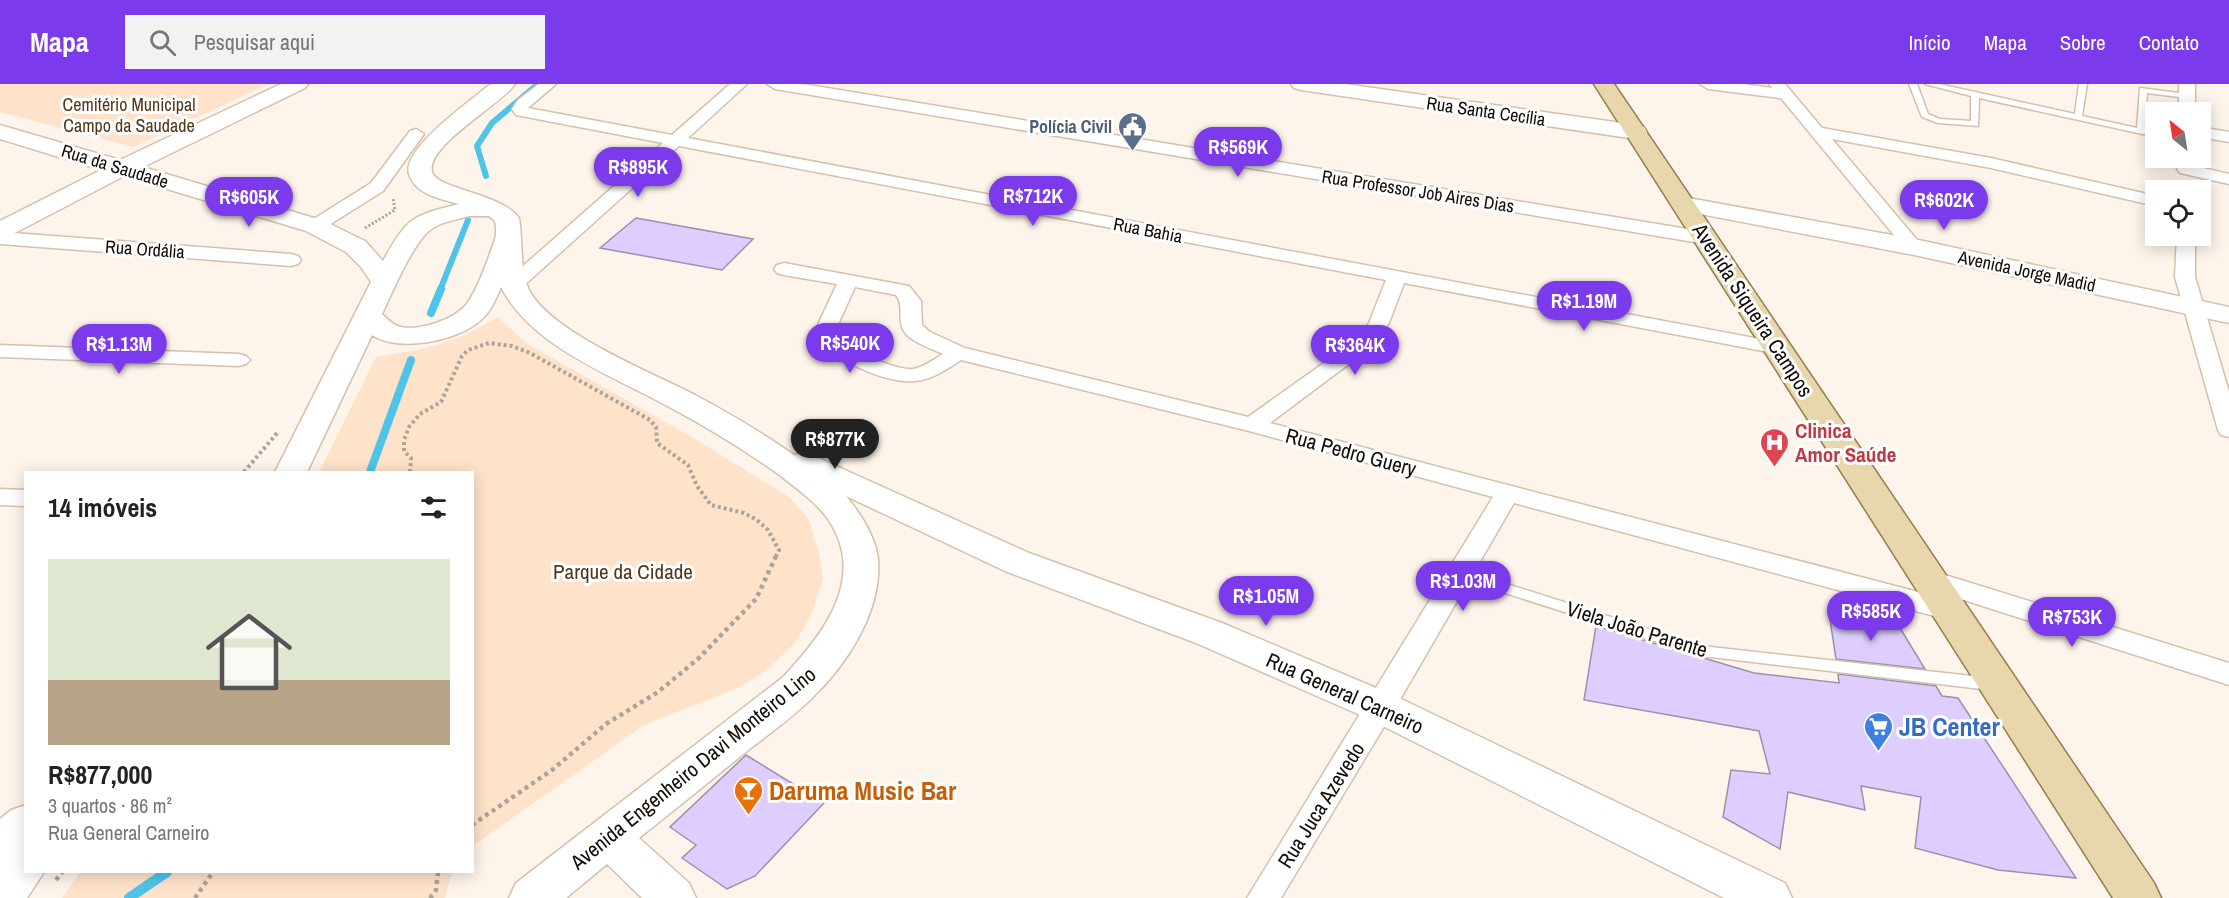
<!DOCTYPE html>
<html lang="pt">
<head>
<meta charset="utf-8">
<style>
  :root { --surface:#fff; --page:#f2f2f2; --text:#222; --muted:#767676; --accent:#7c3aed }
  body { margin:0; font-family:"Archivo Narrow",sans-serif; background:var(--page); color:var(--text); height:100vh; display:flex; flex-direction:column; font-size:22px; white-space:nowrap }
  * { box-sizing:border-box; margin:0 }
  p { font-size:20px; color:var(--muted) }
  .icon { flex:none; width:33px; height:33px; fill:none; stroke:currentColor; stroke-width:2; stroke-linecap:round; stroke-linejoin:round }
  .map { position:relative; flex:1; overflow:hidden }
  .side { position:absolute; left:24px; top:387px; width:450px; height:402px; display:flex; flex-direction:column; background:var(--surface); border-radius:0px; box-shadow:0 3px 15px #0003 }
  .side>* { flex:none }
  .needle { width:39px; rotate:330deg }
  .buttons { position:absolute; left:2145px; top:18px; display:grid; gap:12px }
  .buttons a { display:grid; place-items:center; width:66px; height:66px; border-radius:0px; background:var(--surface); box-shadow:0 3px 15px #0003; font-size:30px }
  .price { position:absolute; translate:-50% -51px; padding:0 14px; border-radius:21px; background:var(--accent); color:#fff; font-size:20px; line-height:39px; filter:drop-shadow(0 2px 3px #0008) }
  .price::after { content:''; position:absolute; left:50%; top:36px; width:18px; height:14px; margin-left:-9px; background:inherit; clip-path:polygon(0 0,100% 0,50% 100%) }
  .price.current { background:#222; color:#fff }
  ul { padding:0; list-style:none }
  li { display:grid; align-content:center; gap:12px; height:318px; padding:0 24px }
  li span { display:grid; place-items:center; height:186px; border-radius:0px; color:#555 }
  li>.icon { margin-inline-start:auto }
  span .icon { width:108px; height:108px; fill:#fffc; stroke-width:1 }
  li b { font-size:26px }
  h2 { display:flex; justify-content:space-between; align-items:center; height:72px; padding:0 24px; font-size:26px }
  header { display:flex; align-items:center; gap:36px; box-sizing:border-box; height:84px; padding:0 30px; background:var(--accent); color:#fff }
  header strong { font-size:28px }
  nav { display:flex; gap:33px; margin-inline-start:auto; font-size:21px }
  .search { width:420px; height:54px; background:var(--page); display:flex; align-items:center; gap:15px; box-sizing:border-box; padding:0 21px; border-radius:0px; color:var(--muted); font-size:22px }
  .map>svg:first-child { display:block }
  .green { fill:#fee3ca }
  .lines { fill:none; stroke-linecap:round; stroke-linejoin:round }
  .stream-far2 { stroke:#4fc4e8; stroke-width:6 }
  .stream-far1 { stroke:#4fc4e8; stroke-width:8 }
  .stream { stroke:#4fc4e8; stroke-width:10 }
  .building { fill:#deceff; stroke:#9a91ab; stroke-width:1.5 }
  .lane-casing { stroke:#d6c0ab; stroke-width:3 }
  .street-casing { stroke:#d6c0ab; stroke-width:3 }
  .secondary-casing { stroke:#d6c0ab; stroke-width:3 }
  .primary-casing { stroke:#947d4e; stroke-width:3 }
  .path-far2 { stroke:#aca39b; stroke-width:3; stroke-dasharray:2 2; stroke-linecap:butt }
  .path-far1 { stroke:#aca39b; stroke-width:4; stroke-dasharray:3 3; stroke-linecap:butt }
  .path { stroke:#aca39b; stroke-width:4.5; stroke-dasharray:4 4; stroke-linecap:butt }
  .lane { fill:#fff; fill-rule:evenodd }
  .street { fill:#fff; fill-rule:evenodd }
  .secondary { fill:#fff; fill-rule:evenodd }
  .primary { fill:#e8d6ad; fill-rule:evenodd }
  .labels { text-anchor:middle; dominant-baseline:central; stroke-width:6; stroke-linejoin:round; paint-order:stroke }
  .far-park-label { font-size:18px; fill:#513619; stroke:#fff }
  .far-street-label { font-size:18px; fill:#130b05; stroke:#fff }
  .far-service-label { font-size:18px; font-weight:bold; fill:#4e5e75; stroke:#fff; text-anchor:end }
  .street-label { font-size:21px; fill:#130b05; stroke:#fff }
  .health-label { font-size:21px; font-weight:bold; fill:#be3a42; stroke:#fff; text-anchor:start }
  .park-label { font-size:21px; fill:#513619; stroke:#fff }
  .near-shop-label { font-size:26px; font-weight:bold; fill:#366cbe; stroke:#fff; text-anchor:start }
  .near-food-label { font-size:26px; font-weight:bold; fill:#c56008; stroke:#fff; text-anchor:start }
</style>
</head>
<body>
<header>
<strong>Mapa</strong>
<div class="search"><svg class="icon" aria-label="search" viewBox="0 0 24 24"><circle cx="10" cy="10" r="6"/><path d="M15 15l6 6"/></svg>Pesquisar aqui</div>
<nav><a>Início</a><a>Mapa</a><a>Sobre</a><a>Contato</a></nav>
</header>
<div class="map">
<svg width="2229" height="814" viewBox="0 0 2229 814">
  <rect width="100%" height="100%" fill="#fdf4eb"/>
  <g class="green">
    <path d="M0 0H269L133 63 0 28Z"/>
    <path d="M498 233 526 259 695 355 789 413 809 435 820 474 823 495 811 532 794 560 764 588 740 603 644 641 473 762 472 388H319L376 273C429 264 451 261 498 233Z"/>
    <path d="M80 788H452L445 814H62Z"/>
  </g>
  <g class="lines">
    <g class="stream-far2">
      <path d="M486 92 477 62 492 39 538 0"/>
      <path d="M440 206 468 136"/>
    </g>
    <g class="stream-far1">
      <path d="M431 229 441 205"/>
      <path d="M370 388 411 276"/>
    </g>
    <path class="stream" d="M129 814 167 788"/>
  </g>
  <g class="building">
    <path d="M636 134 753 155 722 186 600 164Z"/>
    <path d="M1829 529 1864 534 1900 544 1925 585 1836 575Z"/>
    <path d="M1596 542 1754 589 1839 599 1838 590 1936 602 1942 612 1958 614 2076 794 1998 786 1915 764 1921 713 1861 702 1865 726 1788 708 1780 765 1723 733 1731 686 1770 690 1759 647 1584 616Z"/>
    <path d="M746 671 824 719 755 792 727 805 682 774 696 761 670 743Z"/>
  </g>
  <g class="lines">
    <defs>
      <g id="lane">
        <path d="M1909 0H1917L1928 30 1940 35 1971 37V12L1925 0H1939L2075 30 2079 0H2087L2082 32 2137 44 2140 4 2187 10 2191 12 2187 14 2147 9 2145 46 2156 48V53L1979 14 1978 42 1938 39 1922 33Z"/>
        <path d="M1460 485 1702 562 1990 594 1995 596 1997 600 1995 604 1990 606 1702 572 1455 493 1454 490 1455 487Z"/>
      </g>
      <g id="street">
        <path d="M539 0H556L528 24 672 51 730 0H747L688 54 1786 260 1789 264 1786 268 1779 270 1404 199 1389 239 1373 262 1270 339 1949 516 1958 519 1962 526 1958 533 1949 536 1514 419 1391 631 1281 814H1247L1493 413 1249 347 961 276C947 285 932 296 915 297 885 300 825 274 816 245L837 200 784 191 777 189 774 185 777 181 784 179 909 202 921 217 922 241 930 248 965 264 1248 333 1359 254 1369 239 1386 196 679 62 520 205H506L503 201 506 197 663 59 516 31 512 25 518 16ZM855 203 896 211C904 222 898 231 902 243 906 257 931 264 943 270 934 275 924 283 913 285 894 287 842 263 836 245Z"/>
        <path d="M767 0H803L1706 148 1713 150 1715 154 1713 158 1706 160 775 5Z"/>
        <path d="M1700 0H1743L1772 4 1769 0H1785L1822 44 1991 74 2156 112V122L1991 84 1832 55 1923 163 1921 167H1907L1781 14 1708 5Z"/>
        <rect x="2179" y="0" width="16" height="28"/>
        <path d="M2200 43 2229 48V58L2200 53Z"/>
        <path d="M416 45 424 50 383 107 321 146H309L306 142 309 138 371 99 410 47Z"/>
        <path d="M2186 80 2229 90V100L2180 89 2177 85 2180 81Z"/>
        <path d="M0 148 291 170 298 172 301 176 298 180 291 182 0 160Z"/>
        <path d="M2177 152H2195V193L2229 308V353L2221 351 2218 346 2175 193Z"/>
        <path d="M0 261 239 270 246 272 250 276 246 280 239 282 0 273Z"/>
        <path d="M0 405 26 406V422L0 421Z"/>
        <path d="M1929 486 2229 579V601L1920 502 1916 495 1920 488Z"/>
      </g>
      <g id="secondary">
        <path d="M281 0H308L305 4 143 83 324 137 365 157 383 177C408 133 411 132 459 120 442 115 415 111 409 90 402 68 458 26 473 14 479 10 486 2 492 0 498 0 509 0 515 0 501 21 426 61 432 88 436 105 503 110 519 134 523 157 519 184 529 206 551 249 653 289 697 312 730 330 763 349 794 371L803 369 814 372 1029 469 1222 539 1395 612 1785 799 1792 814H1724L1367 634 1196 559 1005 487 846 412C860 429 876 453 878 476 882 528 846 582 810 616 789 636 765 653 742 671 708 699 674 726 639 754L689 799 696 814H642L607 780 566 814H509L516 799 782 594C823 551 868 494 828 435 816 418 797 405 781 392 746 367 710 345 673 325 616 293 532 264 501 203 496 215 491 227 482 235 459 257 399 269 372 251L307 388H275L371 198 361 183 346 168 306 147 124 92 9 152 0 155V137L101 86 0 55V41L120 76ZM469 132H489L495 137C496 142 497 149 495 155 489 173 477 208 465 222 452 236 420 247 401 243 394 242 387 235 382 230 393 207 411 163 429 147 439 138 456 136 469 132Z"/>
        <path d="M1291 0H1345L1636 41 1644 43 1647 48 1644 53 1636 55 1301 6 1294 4Z"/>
        <path d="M1683 113 1914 155 2229 223V239L1914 171 1674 125 1671 120 1674 115Z"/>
        <path d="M26 721V788H44L27 814H0V735L11 726Z"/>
      </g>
      <path id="primary" d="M1594 0H1614L2154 799 2161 814H2113Z"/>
    </defs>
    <use href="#lane" class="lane-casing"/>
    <use href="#street" class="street-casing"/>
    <use href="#secondary" class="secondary-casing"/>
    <use href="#primary" class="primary-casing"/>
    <path class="path-far2" d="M365 144 395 126 393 114"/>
    <g class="path-far1">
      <path d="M244 388 278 348"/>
      <path d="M410 388 411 374 404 367V356L409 343 420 330 441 318 462 272 468 266 489 259 512 262 530 269 650 336 656 343 657 359 688 381 697 402 711 421 744 429 757 436 768 446 779 466 776 472"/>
    </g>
    <g class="path">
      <path d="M472 741 552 686 606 640 658 608 699 574 756 515 777 470"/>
      <path d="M56 796 62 788"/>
      <path d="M195 814 213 788"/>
      <path d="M430 814 436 806 438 788"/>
    </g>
    <use href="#lane" class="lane"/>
    <use href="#street" class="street"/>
    <use href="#secondary" class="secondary"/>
    <use href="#primary" class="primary"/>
  </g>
  <defs>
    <symbol id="civic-pin" viewBox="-11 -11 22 30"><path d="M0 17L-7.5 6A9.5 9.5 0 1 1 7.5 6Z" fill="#5c6f8a" stroke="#fff"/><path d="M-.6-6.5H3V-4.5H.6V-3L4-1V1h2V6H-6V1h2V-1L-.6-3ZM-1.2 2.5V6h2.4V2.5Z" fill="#fff"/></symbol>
    <symbol id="hospital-pin" viewBox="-11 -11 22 30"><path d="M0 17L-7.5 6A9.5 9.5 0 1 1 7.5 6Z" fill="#e0444e" stroke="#fff"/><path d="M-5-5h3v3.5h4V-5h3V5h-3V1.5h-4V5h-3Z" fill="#fff"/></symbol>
    <symbol id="supermarket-pin" viewBox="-11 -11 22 30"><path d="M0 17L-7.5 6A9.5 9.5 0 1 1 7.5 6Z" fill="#3f7fe0" stroke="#fff"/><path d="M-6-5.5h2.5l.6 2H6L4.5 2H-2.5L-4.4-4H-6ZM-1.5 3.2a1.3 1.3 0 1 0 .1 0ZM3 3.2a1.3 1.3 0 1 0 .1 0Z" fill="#fff"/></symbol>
    <symbol id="bar-pin" viewBox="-11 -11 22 30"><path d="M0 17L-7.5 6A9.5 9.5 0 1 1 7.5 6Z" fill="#e8710a" stroke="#fff"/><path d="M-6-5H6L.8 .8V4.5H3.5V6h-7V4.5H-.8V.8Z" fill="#fff"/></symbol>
  </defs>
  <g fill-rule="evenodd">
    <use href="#civic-pin" x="1116" y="26" width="33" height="45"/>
    <use href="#hospital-pin" x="1758" y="342" width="33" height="45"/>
    <use href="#supermarket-pin" x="1862" y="626" width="33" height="45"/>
    <use href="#bar-pin" x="732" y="690" width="33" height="45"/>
  </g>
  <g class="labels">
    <g class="far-park-label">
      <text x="129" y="20">Cemitério Municipal<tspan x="129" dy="21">Campo da Saudade</tspan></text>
    </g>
    <g class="far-street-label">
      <text transform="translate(1486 27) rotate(8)">Rua Santa Cecília</text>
      <text transform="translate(115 82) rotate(17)">Rua da Saudade</text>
      <text transform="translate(1418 107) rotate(9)">Rua Professor Job Aires Dias</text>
      <text transform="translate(1148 146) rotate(11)">Rua Bahia</text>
      <text transform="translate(145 165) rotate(4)">Rua Ordália</text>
      <text transform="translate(2027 187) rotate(12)">Avenida Jorge Madid</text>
    </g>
    <g class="far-service-label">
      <text x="1112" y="42">Polícia Civil</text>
    </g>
    <g class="street-label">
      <text transform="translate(1753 226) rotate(57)">Avenida Siqueira Campos</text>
      <text transform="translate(1351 368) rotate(15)">Rua Pedro Guery</text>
      <text transform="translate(1637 545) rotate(17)">Viela João Parente</text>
      <text transform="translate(1345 609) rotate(24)">Rua General Carneiro</text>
      <text transform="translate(693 684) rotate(-39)">Avenida Engenheiro Davi Monteiro Lino</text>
      <text transform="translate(1321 721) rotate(-58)">Rua Juca Azevedo</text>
    </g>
    <g class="health-label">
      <text x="1795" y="346">Clinica<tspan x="1795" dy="24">Amor Saúde</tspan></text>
    </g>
    <g class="park-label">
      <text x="623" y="487">Parque da Cidade</text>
    </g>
    <g class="near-shop-label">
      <text x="1899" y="642">JB Center</text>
    </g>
    <g class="near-food-label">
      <text x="769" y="706">Daruma Music Bar</text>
    </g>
  </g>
</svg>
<div class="buttons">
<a><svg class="needle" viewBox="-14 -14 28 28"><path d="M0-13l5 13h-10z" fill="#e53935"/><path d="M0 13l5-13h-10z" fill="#767676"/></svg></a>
<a><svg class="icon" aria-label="locate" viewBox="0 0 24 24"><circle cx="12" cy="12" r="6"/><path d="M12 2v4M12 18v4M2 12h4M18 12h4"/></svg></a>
</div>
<b class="price" style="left:1238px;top:94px">R$569K</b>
<b class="price" style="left:638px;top:114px">R$895K</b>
<b class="price" style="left:1033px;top:143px">R$712K</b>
<b class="price" style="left:249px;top:144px">R$605K</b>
<b class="price" style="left:1944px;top:147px">R$602K</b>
<b class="price" style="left:1584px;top:248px">R$1.19M</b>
<b class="price" style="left:850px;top:290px">R$540K</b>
<b class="price" style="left:119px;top:291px">R$1.13M</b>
<b class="price" style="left:1355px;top:292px">R$364K</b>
<b class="price current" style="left:835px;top:386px">R$877K</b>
<b class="price" style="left:1463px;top:528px">R$1.03M</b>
<b class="price" style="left:1266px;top:543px">R$1.05M</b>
<b class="price" style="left:1871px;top:558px">R$585K</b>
<b class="price" style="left:2072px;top:564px">R$753K</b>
<section class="side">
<h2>14 imóveis<svg class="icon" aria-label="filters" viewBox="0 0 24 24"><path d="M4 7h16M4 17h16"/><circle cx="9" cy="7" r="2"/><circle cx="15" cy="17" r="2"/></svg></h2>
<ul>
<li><span style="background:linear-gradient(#dfe7d0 65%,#b9a48a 0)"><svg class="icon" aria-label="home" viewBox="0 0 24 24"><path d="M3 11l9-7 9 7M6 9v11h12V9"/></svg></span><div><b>R$877,000</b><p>3 quartos · 86 m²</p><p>Rua General Carneiro</p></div></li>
</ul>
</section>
</div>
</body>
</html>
